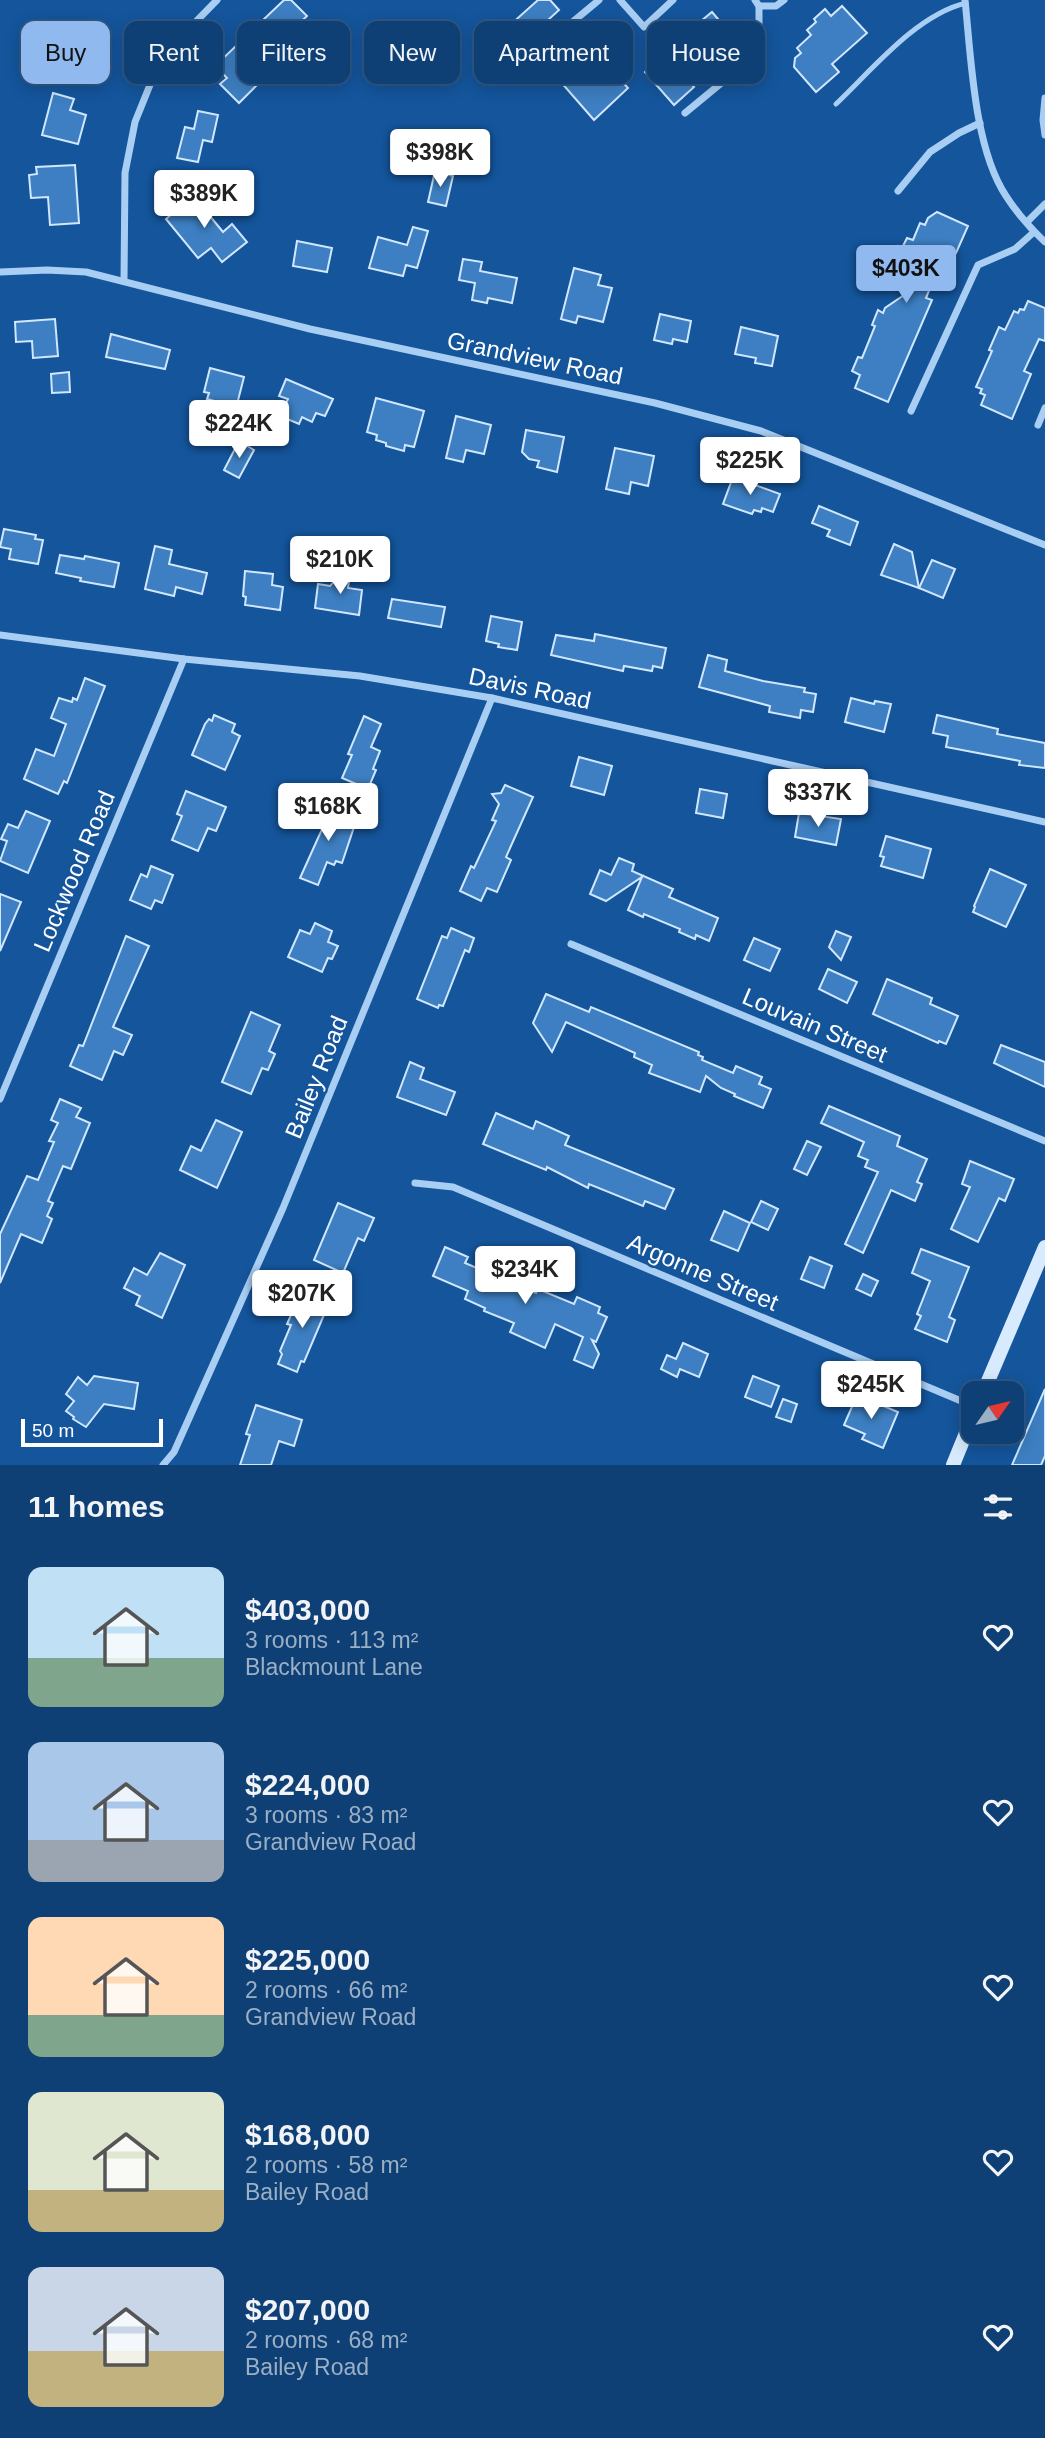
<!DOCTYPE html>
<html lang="en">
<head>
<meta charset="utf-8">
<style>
  :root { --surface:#0f4075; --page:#1d4b7d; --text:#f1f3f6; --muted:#9bafc5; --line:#2f5987; --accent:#90b9f0 }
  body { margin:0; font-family:Helvetica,sans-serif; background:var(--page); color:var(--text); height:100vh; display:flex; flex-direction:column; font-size:26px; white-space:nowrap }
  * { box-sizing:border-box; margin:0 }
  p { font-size:23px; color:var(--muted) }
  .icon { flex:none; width:38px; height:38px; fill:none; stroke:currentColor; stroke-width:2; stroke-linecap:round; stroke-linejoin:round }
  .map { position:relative; height:1465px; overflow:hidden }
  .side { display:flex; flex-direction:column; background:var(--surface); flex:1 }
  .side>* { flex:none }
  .guide { position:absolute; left:21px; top:21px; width:1004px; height:63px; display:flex; gap:14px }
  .needle { width:46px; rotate:56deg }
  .controls { position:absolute; left:961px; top:1381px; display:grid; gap:14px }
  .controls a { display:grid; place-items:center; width:63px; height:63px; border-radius:14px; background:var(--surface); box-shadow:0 4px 18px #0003,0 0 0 2px var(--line); font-size:35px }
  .scale { position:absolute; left:21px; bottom:18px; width:142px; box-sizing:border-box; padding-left:7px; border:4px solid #fff; border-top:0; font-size:19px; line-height:24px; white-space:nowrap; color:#fff; -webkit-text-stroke:5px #14559c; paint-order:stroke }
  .price { position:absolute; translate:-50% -60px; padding:0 16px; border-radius:7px; background:#fff; color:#222; font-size:23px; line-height:46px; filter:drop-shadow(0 2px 4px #0008) }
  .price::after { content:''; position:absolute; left:50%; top:42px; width:21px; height:16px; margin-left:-10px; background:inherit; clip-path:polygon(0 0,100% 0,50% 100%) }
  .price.current { background:var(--accent); color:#111 }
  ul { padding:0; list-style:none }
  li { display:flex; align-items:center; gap:21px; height:175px; padding:0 28px }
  li span { display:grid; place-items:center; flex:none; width:196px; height:140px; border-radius:14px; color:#555 }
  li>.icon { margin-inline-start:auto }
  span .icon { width:84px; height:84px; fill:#fffc; stroke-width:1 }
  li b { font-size:30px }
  h2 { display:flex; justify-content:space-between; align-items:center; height:84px; padding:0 28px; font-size:30px }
  .tag { padding:0 24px; border-radius:14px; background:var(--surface); box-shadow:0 4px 18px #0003,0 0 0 2px var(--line); font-size:24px; line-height:63px }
  .tag.current { background:var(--accent); color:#111 }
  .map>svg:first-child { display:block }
  .building { fill:#3d7fc2; stroke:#d1e7fd; stroke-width:2 }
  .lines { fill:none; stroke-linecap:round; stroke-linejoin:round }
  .service { stroke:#a9cef3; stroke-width:5 }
  .minor { stroke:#a9cef3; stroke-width:7 }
  .secondary { stroke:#d8eafd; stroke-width:14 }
  .labels { text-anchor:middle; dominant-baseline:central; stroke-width:5; stroke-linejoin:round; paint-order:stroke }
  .street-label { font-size:24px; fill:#fff; stroke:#14559c }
</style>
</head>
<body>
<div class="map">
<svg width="1045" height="1465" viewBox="0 0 1045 1465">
  <rect width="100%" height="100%" fill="#14559c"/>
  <g class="building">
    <path d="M284 0H291L307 16 265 56 270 61 252 78 258 84 239 103 220 84 227 78 215 66Z"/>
    <path d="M538 0H550L559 10 525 41 510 25Z"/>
    <path d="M842 6 867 33 832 64 839 72 816 92 794 67 795 58 801 53 797 48 811 35 807 30 816 22 814 19 825 9 831 16Z"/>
    <path d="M712 12 741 46 722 63 718 59 690 83 694 87 674 105 645 72 669 51 667 49Z"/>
    <path d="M85 34 109 44 98 72 73 62Z"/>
    <path d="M579 35 628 88 594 120 546 65Z"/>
    <path d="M53 93 74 99 70 110 86 115 78 144 42 135Z"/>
    <path d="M198 111 218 115 212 142 203 140 198 162 177 158 185 127 194 129Z"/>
    <path d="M75 165 79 223 50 225 48 197 31 198 29 175 37 174 36 167Z"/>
    <path d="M435 171 453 176 446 206 428 202Z"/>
    <path d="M191 193 223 232 232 224 247 242 222 262 211 248 198 258 166 219 180 207 177 204Z"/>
    <path d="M937 212 968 226 956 253 946 249 926 298 932 300 888 402 855 388 860 375 852 371 858 357 862 358 875 326 872 325 878 310 883 313 885 308 907 293 896 277 899 269 896 267 898 263 892 261 898 246 902 248 907 238 913 240 920 223 925 225 928 218Z"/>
    <path d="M413 227 428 231 417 268 406 265 403 276 369 268 378 237 407 245Z"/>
    <path d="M297 241 332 248 327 272 293 266Z"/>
    <path d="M463 259 482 262 480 271 517 278 512 303 488 298 487 303 472 300 475 283 459 280Z"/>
    <path d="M574 268 601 275 598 285 612 288 603 322 578 316 576 323 561 319Z"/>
    <path d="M1028 301 1045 308V341L1039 339 1024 371 1031 374 1012 419 981 405 985 395 980 393 982 389 976 387 992 351 989 350 999 327 1005 330 1014 311 1018 313 1020 309 1024 310Z"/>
    <path d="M660 314 691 321 687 342 673 339 672 344 654 340Z"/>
    <path d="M55 319 58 356 33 358 32 341 16 342 15 322Z"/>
    <path d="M741 327 778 336 772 366 755 363 756 358 735 354Z"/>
    <path d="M111 334 170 350 165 369 106 357Z"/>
    <path d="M210 368 244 377 233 420 215 415 218 402 207 399 209 393 204 392Z"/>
    <path d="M69 372 70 392 52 393 51 374Z"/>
    <path d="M286 379 333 399 325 416 316 413 312 422 302 417 299 424 280 416 288 399 279 396Z"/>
    <path d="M376 398 424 411 414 447 405 445 404 451 386 446V443L376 440 377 435 367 432Z"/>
    <path d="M456 416 491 425 484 454 466 450 463 462 446 458Z"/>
    <path d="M526 430 564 437 557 472 537 467 539 461 529 459 522 452Z"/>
    <path d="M239 441 254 450 239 478 224 470Z"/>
    <path d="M615 448 654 456 648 486 631 482 629 494 606 489Z"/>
    <path d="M733 477 780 494 773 512 762 508 761 512 754 510 752 514 723 504Z"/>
    <path d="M819 506 858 522 850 545 827 536 830 530 812 523Z"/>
    <path d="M4 529 36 535 35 539 43 540 38 564 9 559 11 549 0 547Z"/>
    <path d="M894 544 912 552 919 588 881 575Z"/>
    <path d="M155 546 172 550 169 564 207 573 202 594 176 587 174 596 145 589Z"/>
    <path d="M60 555 84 559 85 556 119 563 114 587 80 581 81 578 56 573Z"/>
    <path d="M932 560 955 569 943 598 919 588Z"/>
    <path d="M352 562 348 588 362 590 359 615 315 608 318 584 330 586Z"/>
    <path d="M245 571 273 574 272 585 283 587 280 610 245 605 246 597 243 596Z"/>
    <path d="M392 599 445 607 441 627 388 618Z"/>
    <path d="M491 616 522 622 517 650 498 647 499 644 486 641Z"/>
    <path d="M595 634 666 648 662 668 653 666 652 671 624 666 623 671 551 655 556 635 594 641Z"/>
    <path d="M708 655 727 660 725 671 763 681 805 688 804 692 816 694 813 712 801 710 800 718 769 712 770 706 699 687Z"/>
    <path d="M85 678 105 686 67 783 64 781 58 794 24 779 36 749 54 756 66 724 51 718 59 698 72 702 73 698 77 700Z"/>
    <path d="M851 698 874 704 875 701 891 704 884 732 845 722Z"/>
    <path d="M214 715 235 724 232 732 240 736 225 770 192 755 205 724 209 719 212 721Z"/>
    <path d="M937 715 998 729 997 734 1045 743V768L1019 765 1020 761 946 747 948 736 933 733Z"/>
    <path d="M364 716 381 724 371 747 380 751 373 769 376 770 368 789 342 778 352 755 348 754Z"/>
    <path d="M579 757 612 766 604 795 571 786Z"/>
    <path d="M505 785 533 797 506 857 511 860 497 892 487 888 481 901 460 891 471 866 474 868 496 821 492 820 499 804 492 794 501 793Z"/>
    <path d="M700 789 727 794 723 818 696 813Z"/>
    <path d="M186 791 226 807 216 831 208 828 198 851 172 840 182 816 177 814Z"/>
    <path d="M326 803 348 812 344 823 354 827 342 863 336 861 334 865 327 862 318 885 300 878 323 827 317 825Z"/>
    <path d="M26 811 50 821 28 873 0 861 7 841 1 839 8 824 18 828Z"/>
    <path d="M799 813 841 819 836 845 795 837Z"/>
    <path d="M886 836 931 849 923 878 881 866 884 857 880 856Z"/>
    <path d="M619 858 634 864 632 871 673 889 669 897 718 918 709 941 696 935 695 939 679 932 680 929 644 914 643 917 628 910 642 877 606 901 590 894 600 870 611 875Z"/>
    <path d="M151 866 173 875 162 903 155 900 151 909 130 900 141 874 147 877Z"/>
    <path d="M990 869 1026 885 1006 927 973 912 975 907 974 906Z"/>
    <path d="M0 894 21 902 0 951Z"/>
    <path d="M315 923 332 931 328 942 338 946 332 959 328 958 322 972 288 957 300 930 310 934Z"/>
    <path d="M451 928 474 938 469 952 465 950 443 1006 439 1005 438 1008 417 999 442 936 447 938Z"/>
    <path d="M836 931 851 937 841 960 829 947Z"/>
    <path d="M126 936 149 946 113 1027 132 1035 123 1055 114 1051 102 1080 70 1066 79 1045 83 1046Z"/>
    <path d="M754 938 780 949 770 971 744 960Z"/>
    <path d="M828 969 857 982 847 1003 819 989Z"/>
    <path d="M887 979 932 998 930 1004 958 1016 946 1044 939 1041 938 1043 873 1014Z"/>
    <path d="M546 994 589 1012 591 1007 699 1052 698 1055 703 1057 702 1060 733 1073 736 1066 762 1077 759 1084 771 1089 763 1108 734 1096 735 1094 721 1088 706 1076 700 1092 649 1073 652 1065 634 1057 635 1053 566 1022 552 1052 533 1023Z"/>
    <path d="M251 1012 280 1025 269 1051 275 1054 268 1070 262 1068 251 1094 222 1082Z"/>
    <path d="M1001 1045 1045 1062V1087L994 1063Z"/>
    <path d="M410 1062 424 1068 420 1079 455 1092 446 1115 397 1097Z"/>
    <path d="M60 1099 81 1108 76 1117 90 1123 71 1169 63 1166 48 1201 53 1203 47 1216 52 1219 42 1243 21 1234 0 1283V1234L27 1176 38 1180 54 1142 49 1141 58 1123 51 1120Z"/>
    <path d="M829 1106 900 1136 897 1146 927 1159 917 1182 922 1184 915 1201 891 1190 863 1253 845 1244 878 1172 865 1167 868 1160 858 1156 864 1142 821 1123Z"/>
    <path d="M496 1113 533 1129 536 1121 569 1136 565 1145 674 1189 665 1209 645 1201 643 1206 589 1184 588 1188 547 1167 546 1170 483 1144Z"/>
    <path d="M216 1120 242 1132 217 1188 180 1170 191 1146 201 1151Z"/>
    <path d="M807 1141 821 1147 807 1175 794 1169Z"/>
    <path d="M970 1161 1014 1179 1005 1201 999 1198 978 1242 951 1229 970 1187 962 1184Z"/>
    <path d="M761 1201 778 1209 768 1230 751 1222Z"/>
    <path d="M338 1203 374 1218 364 1241 358 1238 343 1273 314 1260Z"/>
    <path d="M724 1211 750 1223 738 1251 711 1240Z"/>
    <path d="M445 1247 468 1257 465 1263 536 1293 538 1289 574 1304 577 1297 600 1307 598 1313 607 1317 596 1342 592 1340 599 1354 593 1368 574 1360 583 1337 555 1324 545 1348 510 1332 514 1323 484 1311 485 1308 465 1299 468 1291 433 1276Z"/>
    <path d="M921 1249 969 1267 949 1317 955 1320 947 1342 915 1329 921 1316 917 1314 930 1281 912 1273Z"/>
    <path d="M160 1253 185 1265 162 1318 136 1305 140 1296 124 1288 134 1268 147 1275Z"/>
    <path d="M810 1257 832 1266 824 1288 801 1279Z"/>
    <path d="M863 1274 878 1281 871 1296 856 1289Z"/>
    <path d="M301 1292 329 1303 304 1362 301 1361 297 1372 278 1364 282 1354 280 1351 291 1325 287 1324Z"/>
    <path d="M683 1343 708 1354 699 1377 680 1369 677 1377 661 1369 667 1355 676 1359Z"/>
    <path d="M94 1376 138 1383 134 1409 104 1404 86 1427 73 1419 74 1417 66 1411 74 1401 66 1394 78 1377 87 1385Z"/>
    <path d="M753 1376 779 1386 771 1407 745 1397Z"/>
    <path d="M1045 1389V1456L1041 1465H1012Z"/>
    <path d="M857 1395 898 1412 883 1448 862 1439 865 1434 844 1425Z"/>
    <path d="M783 1399 797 1404 791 1422 776 1417Z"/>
    <path d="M256 1405 302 1420 294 1446 279 1441 271 1465H240L250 1435 246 1434Z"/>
  </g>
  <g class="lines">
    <path class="service" d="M836 104C872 70 916 15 966 3"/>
    <g class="minor">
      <path d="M620 0 644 27 673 0"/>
      <path d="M965 0C971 57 974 148 1006 196 1017 213 1031 229 1045 242"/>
      <path d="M759 6H776L784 0"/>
      <path d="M540 49 599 0"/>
      <path d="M1045 98 1043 120 1045 135"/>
      <path d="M685 113 748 61 759 40V6L755 0"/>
      <path d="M898 191 930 152 959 133 980 123"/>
      <path d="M1027 222 1045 204"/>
      <path d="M0 272 47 270 86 272 310 329 655 403 761 431 1045 545"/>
      <path d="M124 281 125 173 135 122 154 75 179 39 217 0"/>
      <path d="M911 411 978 265 1015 249 1034 232"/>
      <path d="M1038 425 1045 408"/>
      <path d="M0 635 184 659 360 676 492 698 1045 822"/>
      <path d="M571 944 1045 1141"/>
      <path d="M0 1099 184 659"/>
      <path d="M415 1183 453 1187 973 1406"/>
      <path d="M163 1465 174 1452 283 1208 492 698"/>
    </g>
    <g class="secondary">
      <path d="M983 1393 1045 1247"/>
      <path d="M953 1465 973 1416"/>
    </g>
  </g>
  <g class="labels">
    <g class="street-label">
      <text transform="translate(535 358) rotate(12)">Grandview Road</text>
      <text transform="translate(530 688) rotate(12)">Davis Road</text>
      <text transform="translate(74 871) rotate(-67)">Lockwood Road</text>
      <text transform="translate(815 1025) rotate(23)">Louvain Street</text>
      <text transform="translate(316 1077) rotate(-68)">Bailey Road</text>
      <text transform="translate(703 1272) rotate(23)">Argonne Street</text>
    </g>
  </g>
</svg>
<div class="controls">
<a><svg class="needle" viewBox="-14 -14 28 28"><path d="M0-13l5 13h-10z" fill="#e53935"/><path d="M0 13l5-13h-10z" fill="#9bafc5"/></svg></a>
</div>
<div class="scale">50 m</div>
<b class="price" style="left:440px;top:189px">$398K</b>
<b class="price" style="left:204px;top:230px">$389K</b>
<b class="price current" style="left:906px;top:305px">$403K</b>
<b class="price" style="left:239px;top:460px">$224K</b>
<b class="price" style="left:750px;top:497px">$225K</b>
<b class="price" style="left:340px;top:596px">$210K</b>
<b class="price" style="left:818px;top:829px">$337K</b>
<b class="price" style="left:328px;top:843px">$168K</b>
<b class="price" style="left:525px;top:1306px">$234K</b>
<b class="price" style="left:302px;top:1330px">$207K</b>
<b class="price" style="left:871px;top:1421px">$245K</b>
<div class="guide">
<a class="tag current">Buy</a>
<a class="tag">Rent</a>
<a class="tag">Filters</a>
<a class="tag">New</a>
<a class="tag">Apartment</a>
<a class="tag">House</a>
</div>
</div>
<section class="side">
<h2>11 homes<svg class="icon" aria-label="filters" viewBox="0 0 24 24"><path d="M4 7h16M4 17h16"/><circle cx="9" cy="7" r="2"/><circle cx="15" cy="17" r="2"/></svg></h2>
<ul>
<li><span style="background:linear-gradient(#bfe0f5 65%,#7fa58c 0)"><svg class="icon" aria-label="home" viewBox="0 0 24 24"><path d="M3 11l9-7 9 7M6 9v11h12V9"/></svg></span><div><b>$403,000</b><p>3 rooms · 113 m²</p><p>Blackmount Lane</p></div><svg class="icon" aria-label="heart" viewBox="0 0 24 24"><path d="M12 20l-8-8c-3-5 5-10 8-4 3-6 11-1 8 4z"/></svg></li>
<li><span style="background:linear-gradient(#a9c7e8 70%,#9aa5b1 0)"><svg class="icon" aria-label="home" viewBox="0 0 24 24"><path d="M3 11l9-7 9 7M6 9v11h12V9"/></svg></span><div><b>$224,000</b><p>3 rooms · 83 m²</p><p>Grandview Road</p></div><svg class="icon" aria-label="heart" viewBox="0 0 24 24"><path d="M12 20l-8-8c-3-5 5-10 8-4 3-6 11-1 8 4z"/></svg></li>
<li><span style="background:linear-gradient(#ffd9b3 70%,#7fa58c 0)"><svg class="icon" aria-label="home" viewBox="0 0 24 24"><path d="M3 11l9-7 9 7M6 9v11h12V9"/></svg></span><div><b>$225,000</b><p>2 rooms · 66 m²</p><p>Grandview Road</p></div><svg class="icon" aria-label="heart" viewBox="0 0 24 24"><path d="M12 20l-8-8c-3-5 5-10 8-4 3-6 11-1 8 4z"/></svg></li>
<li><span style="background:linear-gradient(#dfe7d0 70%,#c2b280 0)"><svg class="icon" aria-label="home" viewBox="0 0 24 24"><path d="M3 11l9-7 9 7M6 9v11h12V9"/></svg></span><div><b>$168,000</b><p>2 rooms · 58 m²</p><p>Bailey Road</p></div><svg class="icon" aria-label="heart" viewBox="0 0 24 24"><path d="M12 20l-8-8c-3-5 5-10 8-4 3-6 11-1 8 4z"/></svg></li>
<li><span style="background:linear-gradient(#c9d6e8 60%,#c2b280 0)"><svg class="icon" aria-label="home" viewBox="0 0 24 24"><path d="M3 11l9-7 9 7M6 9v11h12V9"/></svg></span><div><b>$207,000</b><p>2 rooms · 68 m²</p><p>Bailey Road</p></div><svg class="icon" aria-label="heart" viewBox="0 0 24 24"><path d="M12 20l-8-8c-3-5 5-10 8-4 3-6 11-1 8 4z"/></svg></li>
</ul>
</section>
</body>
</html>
